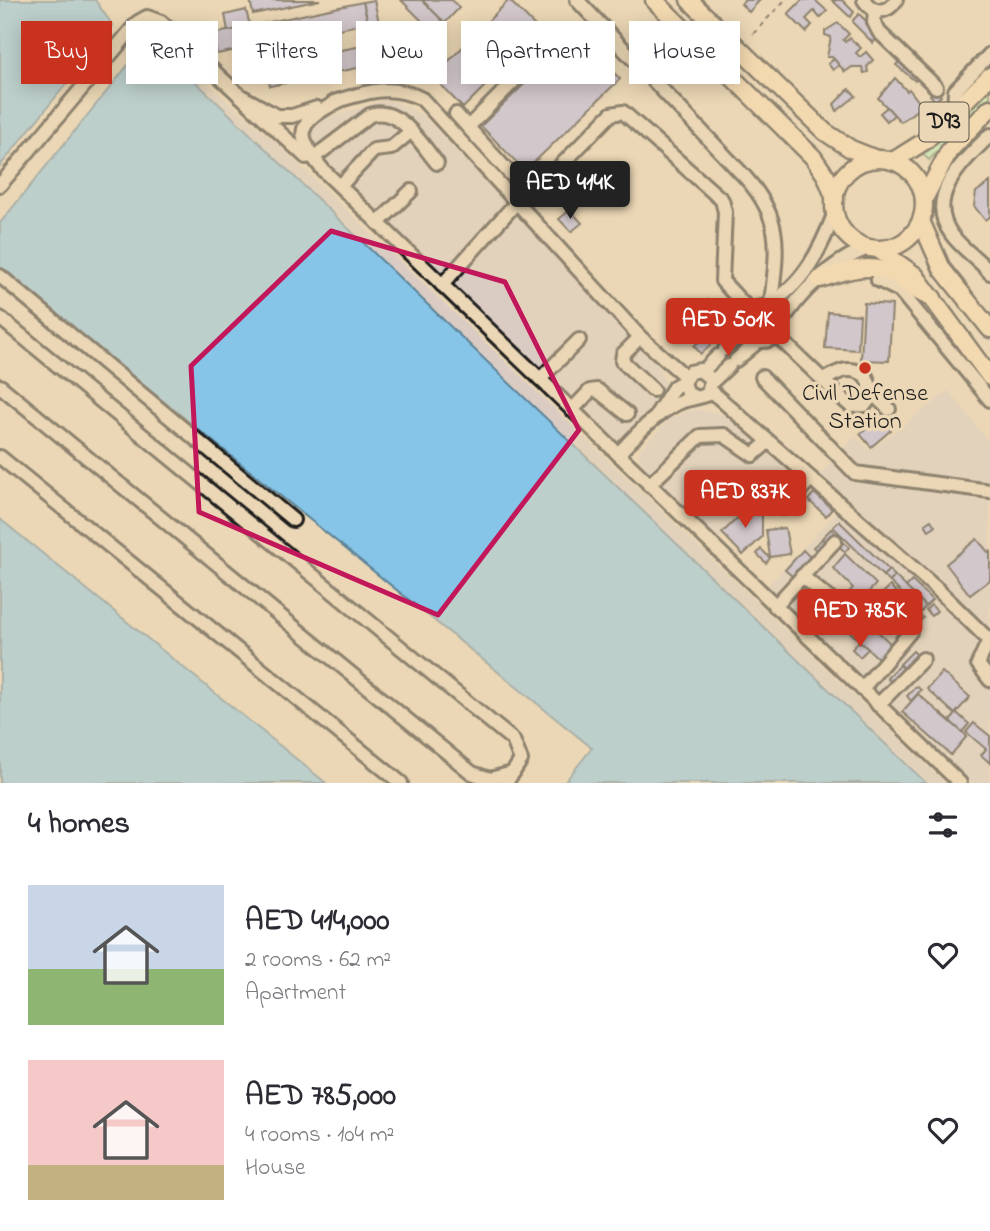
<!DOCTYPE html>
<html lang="en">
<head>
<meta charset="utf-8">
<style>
  :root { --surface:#fff; --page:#f2f2f3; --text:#2b2b33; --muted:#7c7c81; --accent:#c8321e }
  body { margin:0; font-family:"Indie Flower",sans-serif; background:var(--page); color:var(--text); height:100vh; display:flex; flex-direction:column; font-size:26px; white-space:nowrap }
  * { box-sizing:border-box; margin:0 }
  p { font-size:23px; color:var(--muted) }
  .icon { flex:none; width:38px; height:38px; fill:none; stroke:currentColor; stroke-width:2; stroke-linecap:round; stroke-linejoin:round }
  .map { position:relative; height:783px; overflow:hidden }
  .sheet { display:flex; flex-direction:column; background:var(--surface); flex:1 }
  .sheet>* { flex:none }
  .guide { position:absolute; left:21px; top:21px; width:948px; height:63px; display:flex; gap:14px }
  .price { position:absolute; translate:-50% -60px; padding:0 16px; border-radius:7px; background:var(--accent); color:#fff; font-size:23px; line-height:46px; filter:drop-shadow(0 2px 4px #0008) }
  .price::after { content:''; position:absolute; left:50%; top:42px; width:21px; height:16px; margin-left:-10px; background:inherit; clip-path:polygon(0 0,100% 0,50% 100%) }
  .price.active { background:#222; color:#fff }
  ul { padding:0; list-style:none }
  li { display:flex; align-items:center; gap:21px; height:175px; padding:0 28px }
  li span { display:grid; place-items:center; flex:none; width:196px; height:140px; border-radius:0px; color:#555 }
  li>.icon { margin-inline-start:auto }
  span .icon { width:84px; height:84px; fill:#fffc; stroke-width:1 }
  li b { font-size:30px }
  h2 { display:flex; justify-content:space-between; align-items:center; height:84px; padding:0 28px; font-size:30px }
  .pill { padding:0 24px; border-radius:0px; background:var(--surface); box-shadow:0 4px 18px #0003; font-size:24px; line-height:63px }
  .pill.active { background:var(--accent); color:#fff }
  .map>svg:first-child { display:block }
  .built { fill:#daccc3 }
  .green { fill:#b5eeb1; stroke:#688566; stroke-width:2 }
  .water { fill:#86c5e7; stroke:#5c8196; stroke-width:2 }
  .building { fill:#b3b4e5; stroke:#1c1c1c; stroke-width:2 }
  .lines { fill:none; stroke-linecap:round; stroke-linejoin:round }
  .minor-casing { stroke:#1c1c1c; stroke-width:18 }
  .major-casing { stroke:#1c1c1c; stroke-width:21 }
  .path { stroke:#1c1c1c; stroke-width:2; stroke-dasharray:5 5; stroke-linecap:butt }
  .minor { stroke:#ebd7b5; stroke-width:12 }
  .major { stroke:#fddcac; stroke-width:16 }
  .marked { fill:none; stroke:#c2185b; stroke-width:5; stroke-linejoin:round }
  .poi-dot { fill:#c8321e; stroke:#ebd7b5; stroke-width:2.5 }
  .labels { text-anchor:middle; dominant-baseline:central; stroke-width:7; stroke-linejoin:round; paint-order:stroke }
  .shield { fill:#ebd7b5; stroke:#5a544a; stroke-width:2 }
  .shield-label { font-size:23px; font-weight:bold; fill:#1c1c1c }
  .poi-label { font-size:24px; fill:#1c1c1c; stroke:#ebd7b5 }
</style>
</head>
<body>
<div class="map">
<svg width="990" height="783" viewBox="0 0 990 783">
  <rect width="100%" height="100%" fill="#ebd7b5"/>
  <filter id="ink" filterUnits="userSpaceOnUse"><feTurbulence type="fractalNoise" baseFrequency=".0143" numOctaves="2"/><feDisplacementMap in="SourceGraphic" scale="14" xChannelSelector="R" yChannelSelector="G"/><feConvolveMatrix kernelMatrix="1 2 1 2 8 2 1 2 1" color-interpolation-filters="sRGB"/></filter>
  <g filter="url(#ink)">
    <g class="built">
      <path d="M158 40 283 149 946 783H926L156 43Z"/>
      <path d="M383 100 396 102 423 115 657 364 666 383V401L625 443 614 440 600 429 310 156 306 136 316 122Z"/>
      <path d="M949 390 990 443V633L819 475 855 436 870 450Z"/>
      <path d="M695 409 725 414 785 468 715 543 640 471 638 462 640 449 670 418Z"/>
      <path d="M838 511 990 651V783H971L766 587Z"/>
    </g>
    <path class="green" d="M990 84V97L929 160 921 152Z"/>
    <g class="water">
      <path d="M0 0H95L113 26 0 166Z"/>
      <path d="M150 38 926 783H564L592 748 0 269V223Z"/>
      <path d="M0 519 326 783H0Z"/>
    </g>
    <g class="building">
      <path d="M250 0H320L253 14Z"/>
      <path d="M374 0 380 27 372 28 371 22 368 23 363 2Z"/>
      <path d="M401 0H422L448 26 438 37Z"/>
      <path d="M422 0H452L459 8 445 23Z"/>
      <path d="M509 0 540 31 463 108 433 77Z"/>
      <path d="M745 0H760L749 12 741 4Z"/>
      <path d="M802 0H815L827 11 820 18 814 11 806 19 812 25 806 32 788 14Z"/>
      <path d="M832 0H842L854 12 850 17Z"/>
      <path d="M363 2 368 23 217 54 213 34Z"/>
      <path d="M246 10 250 26 228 31 225 15Z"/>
      <path d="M859 14 880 35 873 43 854 24 853 20Z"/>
      <path d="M838 23 849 34 843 40 845 42 850 38 861 48 856 53 860 57 866 52 873 60 867 67 868 72 864 73 862 67H852L845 72 832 57H827L831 37 825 35V31Z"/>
      <path d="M402 34 403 42 391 44 390 36Z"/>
      <path d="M576 34 620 79 525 171 481 126Z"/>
      <path d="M384 35 390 62 377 64 372 38Z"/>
      <path d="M373 44 377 64 313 77 309 56Z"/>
      <path d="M325 45 327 53 309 56 307 49Z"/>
      <path d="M405 45 408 58 390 62 387 48Z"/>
      <path d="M267 51 268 59 255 61 253 54Z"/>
      <path d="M305 58 309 78 270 86 265 66Z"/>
      <path d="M834 59 839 65 833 70 828 64Z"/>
      <path d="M901 59 919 77 915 81 896 65Z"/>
      <path d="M895 78 907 91 909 89 922 106 901 122 878 98Z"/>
      <path d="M849 89 856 96 837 111 834 104Z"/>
      <path d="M936 90 941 96 935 101 930 95Z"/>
      <path d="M887 107 894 115 887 121 880 113Z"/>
      <path d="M990 182V217L985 220 974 206 976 192Z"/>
      <path d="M570 210 582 223 571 232 559 219Z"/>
      <path d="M709 300 717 309 695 332 686 323Z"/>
      <path d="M864 303 892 305 889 361 861 360Z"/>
      <path d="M828 312 860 315 858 350 825 348Z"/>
      <path d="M709 332 717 339 701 354 694 346Z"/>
      <path d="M721 345 741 365 734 371 715 352Z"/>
      <path d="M881 417 891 430 871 447 860 434Z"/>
      <path d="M777 482 790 495 780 505 767 493Z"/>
      <path d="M814 493 832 509 826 516 808 500Z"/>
      <path d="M751 505 762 516V537L743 555 722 533Z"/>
      <path d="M931 520 935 526 929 530 925 524Z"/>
      <path d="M839 521 889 570 883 576 833 527Z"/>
      <path d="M785 528 790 554 770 557 766 530Z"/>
      <path d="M831 529 835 533 826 542 822 538Z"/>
      <path d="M822 539 827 544 819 553 813 547Z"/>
      <path d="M840 539 849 547 845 552 836 543Z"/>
      <path d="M977 539 988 552 990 551V580L970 595 946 564Z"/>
      <path d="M761 549 770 558 766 563 757 554Z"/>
      <path d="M803 550 810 557 793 577 785 570Z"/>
      <path d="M845 554 876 584 865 596 884 615 873 627 893 646 880 660 848 630 860 618 841 600 853 588 833 568Z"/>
      <path d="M889 570 895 576 890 582 883 576Z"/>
      <path d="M895 576 926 606 921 612 890 582Z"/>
      <path d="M912 581 932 600 926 606 906 587Z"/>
      <path d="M890 586 923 618 917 625 883 593Z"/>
      <path d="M931 605 937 611 931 616 926 610Z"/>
      <path d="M859 641 868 649 860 657 852 649Z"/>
      <path d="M913 651 917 655 904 668 900 664Z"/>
      <path d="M900 665 905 670 892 683 887 678Z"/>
      <path d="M942 672 970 697 955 714 927 689Z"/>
      <path d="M916 686 921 690 911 701 907 696Z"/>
      <path d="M918 694 967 736 951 755 902 712Z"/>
      <path d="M957 713 969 724 962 732 950 721Z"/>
      <path d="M974 723 990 736V763L981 755 986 749 966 732Z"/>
    </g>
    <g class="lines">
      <defs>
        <g id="minor">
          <path d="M577 0 745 177C784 220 777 249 771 303"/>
          <path d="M864 0C873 14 887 14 896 0"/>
          <path d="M875 10 874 22 879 32 936 87"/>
          <path d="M239 95 277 116H292L317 108"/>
          <path d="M341 100C299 121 291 131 323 170L960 783"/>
          <path d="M334 102C366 92 390 83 422 99L640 337 686 377"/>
          <path d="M954 113 955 91 990 54"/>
          <path d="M456 114 523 188 530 191 539 188 611 114 623 112 722 200 725 212 722 281 751 312"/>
          <path d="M468 127 560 35"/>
          <path d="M990 135C965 160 923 196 952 235 963 250 978 258 990 273"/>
          <path d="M313 158 370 115C399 105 421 144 437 163"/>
          <path d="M0 185 138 22 147 17 161 22 306 157"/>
          <path d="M340 186 374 150 391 148 410 132"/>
          <path d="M378 223 411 191"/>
          <path d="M878 269V280L900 291 990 400"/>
          <path d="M0 276 293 520"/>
          <path d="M442 285 516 203"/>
          <path d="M767 305C803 286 821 249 835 212"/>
          <circle cx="763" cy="324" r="17"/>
          <path d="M0 318 513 740 521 760 506 783"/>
          <path d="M780 325C799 293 832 261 868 248"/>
          <path d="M776 335 845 401 851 406 865 405 873 394 866 376C850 364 838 372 823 380"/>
          <path d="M640 337 623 354 622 361 653 390"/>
          <path d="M725 349 746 325"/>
          <path d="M736 360 760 340"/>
          <path d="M703 371 718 356"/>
          <path d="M762 377 855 473 990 491"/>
          <path d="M540 379 579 340"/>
          <path d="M712 382 729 366"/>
          <path d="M0 386 472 773 490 779 513 773"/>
          <path d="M710 390 937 589 990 641"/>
          <path d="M873 394 889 409"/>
          <path d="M572 410 590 391 597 390 627 414"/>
          <path d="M658 412 674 387 684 381"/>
          <path d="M618 454C636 435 653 416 676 404 687 398 698 399 708 394L711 379 700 370 690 372 684 381 687 393 695 397"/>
          <path d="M0 457 401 783"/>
          <path d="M649 485 700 436 724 435 753 455 768 442"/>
          <path d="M760 495 774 506 783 508 811 479"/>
          <path d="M802 576 843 610"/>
          <path d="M775 606 835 541"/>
          <path d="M989 640 978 664 990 680"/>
          <path d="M862 689 910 632 882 601"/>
          <path d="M878 705 923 659"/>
        </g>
        <g id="major">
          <path d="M654 0 813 157 826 176 835 199"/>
          <path d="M689 0 825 132 851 149 876 159"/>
          <circle cx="879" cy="204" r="45"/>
          <path d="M893 161 925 141 990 76"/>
          <path d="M924 199 949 151 990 108"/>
          <path d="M921 221 942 269 990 329"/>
          <path d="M879 250 915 275 990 377"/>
          <path d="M820 279C844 271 872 261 895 275 909 284 917 293 933 298"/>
        </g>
      </defs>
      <use href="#minor" class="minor-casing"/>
      <use href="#major" class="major-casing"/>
      <path class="path" d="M753 34 785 0"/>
      <use href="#minor" class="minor"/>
      <use href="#major" class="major"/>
    </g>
  </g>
  <path d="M0 0H990V783H0ZM331 231 505 282 579 430 438 615 199 512 191 366Z" fill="#ebd7b5" fill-opacity=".55" fill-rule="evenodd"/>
  <path class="marked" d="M331 231 505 282 579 430 438 615 199 512 191 366Z"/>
  <circle class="poi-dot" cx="865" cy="368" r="7"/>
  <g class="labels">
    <rect class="shield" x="919.5" y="102.5" width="49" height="39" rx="5"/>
    <g class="shield-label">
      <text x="944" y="122">D93</text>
    </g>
    <g class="poi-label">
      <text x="865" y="394">Civil Defense<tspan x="865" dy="28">Station</tspan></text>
    </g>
  </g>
</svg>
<b class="price active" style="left:570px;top:221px">AED 414K</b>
<b class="price" style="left:728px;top:358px">AED 501K</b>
<b class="price" style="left:745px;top:530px">AED 837K</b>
<b class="price" style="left:860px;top:649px">AED 785K</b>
<div class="guide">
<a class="pill active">Buy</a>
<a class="pill">Rent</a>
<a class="pill">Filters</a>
<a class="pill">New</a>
<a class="pill">Apartment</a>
<a class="pill">House</a>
</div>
</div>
<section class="sheet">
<h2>4 homes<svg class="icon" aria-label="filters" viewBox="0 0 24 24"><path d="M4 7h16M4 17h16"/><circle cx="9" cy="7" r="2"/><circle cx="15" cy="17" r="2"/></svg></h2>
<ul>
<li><span style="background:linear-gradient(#c9d6e8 60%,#8fb573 0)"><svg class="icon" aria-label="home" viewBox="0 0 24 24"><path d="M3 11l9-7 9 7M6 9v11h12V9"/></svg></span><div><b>AED 414,000</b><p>2 rooms · 62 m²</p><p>Apartment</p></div><svg class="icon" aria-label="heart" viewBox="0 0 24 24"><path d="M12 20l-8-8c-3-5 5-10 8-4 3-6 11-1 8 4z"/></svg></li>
<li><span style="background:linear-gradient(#f6c9c9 75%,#c2b280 0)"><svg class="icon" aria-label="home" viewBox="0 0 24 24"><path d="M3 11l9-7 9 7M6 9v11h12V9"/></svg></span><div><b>AED 785,000</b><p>4 rooms · 104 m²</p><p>House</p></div><svg class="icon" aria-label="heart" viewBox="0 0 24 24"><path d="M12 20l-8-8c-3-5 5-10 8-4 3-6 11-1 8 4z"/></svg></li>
</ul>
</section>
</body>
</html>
